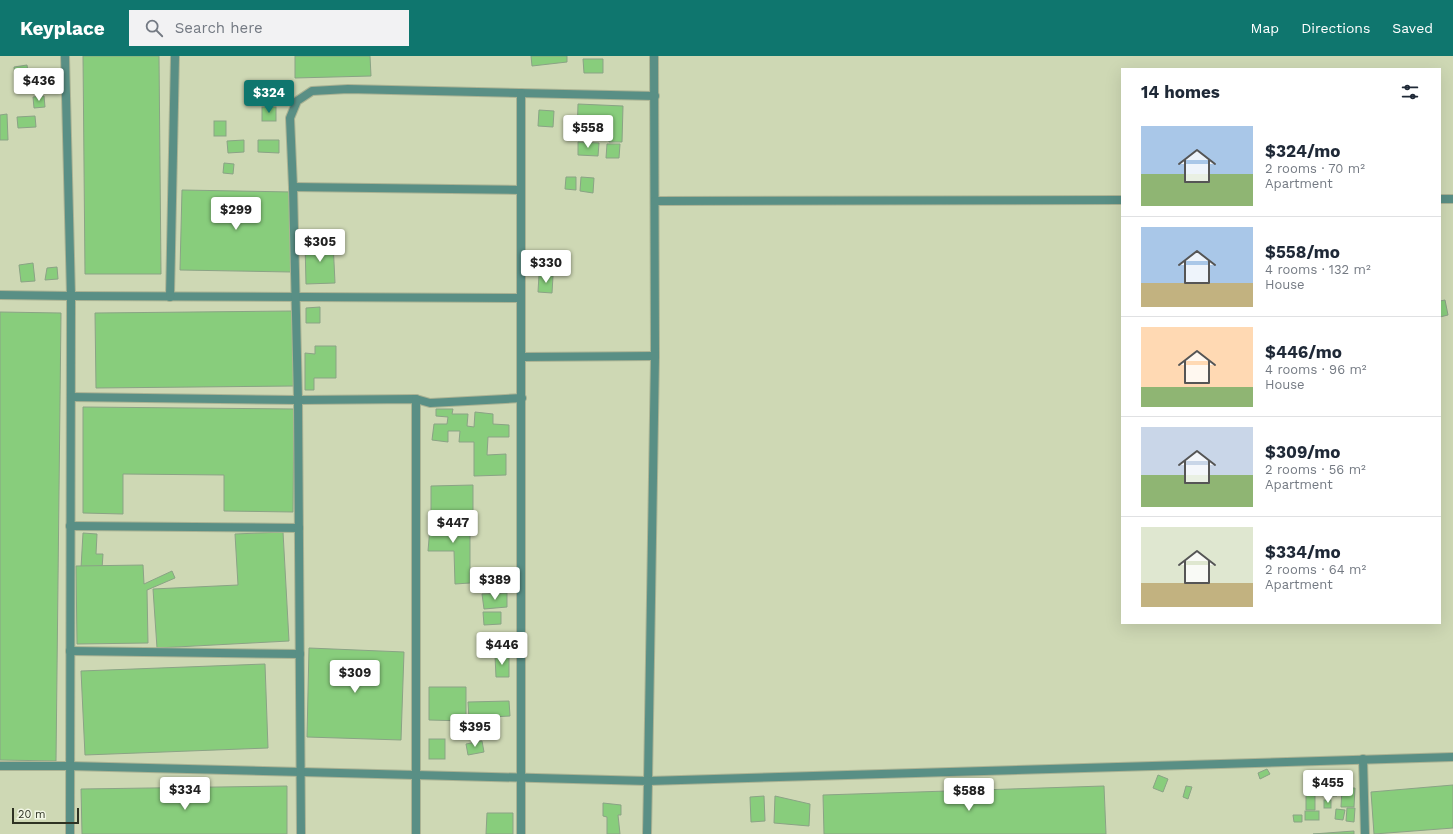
<!DOCTYPE html>
<html lang="en">
<head>
<meta charset="utf-8">
<style>
  :root { --surface:#fff; --page:#f2f2f3; --text:#1f2937; --muted:#747a83; --line:#e0e1e3; --accent:#0f766e }
  body { margin:0; font-family:"Work Sans",sans-serif; background:var(--page); color:var(--text); height:100vh; display:flex; flex-direction:column; font-size:15px; white-space:nowrap }
  * { box-sizing:border-box; margin:0 }
  p { font-size:13px; color:var(--muted) }
  .icon { flex:none; width:22px; height:22px; fill:none; stroke:currentColor; stroke-width:2; stroke-linecap:round; stroke-linejoin:round }
  .map { position:relative; flex:1; overflow:hidden }
  .drawer { position:absolute; left:1121px; top:12px; width:320px; height:556px; display:flex; flex-direction:column; background:var(--surface); border-radius:0px; box-shadow:0 4px 16px #0002 }
  .drawer>* { flex:none }
  .scale { position:absolute; left:12px; bottom:10px; width:67px; box-sizing:border-box; padding-left:4px; border:2px solid #2e3223; border-top:0; font-size:11px; line-height:14px; white-space:nowrap; color:#2e3223; -webkit-text-stroke:3px #f1f6e4; paint-order:stroke }
  .price { position:absolute; translate:-50% -34px; padding:0 9px; border-radius:4px; background:#fff; color:#222; font-size:13px; line-height:26px; filter:drop-shadow(0 1px 2px #0008) }
  .price::after { content:''; position:absolute; left:50%; top:24px; width:12px; height:9px; margin-left:-6px; background:inherit; clip-path:polygon(0 0,100% 0,50% 100%) }
  .price.selected { background:var(--accent); color:#fff }
  ul { padding:0; list-style:none }
  li { display:flex; align-items:center; gap:12px; height:100px; padding:0 20px }
  li+li { border-top:1px solid var(--line) }
  li span { display:grid; place-items:center; flex:none; width:112px; height:80px; border-radius:0px; color:#555 }
  li>.icon { margin-inline-start:auto }
  span .icon { width:48px; height:48px; fill:#fffc; stroke-width:1 }
  li b { font-size:17px }
  h2 { display:flex; justify-content:space-between; align-items:center; height:48px; padding:0 20px; font-size:17px }
  header { display:flex; align-items:center; gap:24px; box-sizing:border-box; height:56px; padding:0 20px; background:var(--accent); color:#fff }
  header strong { font-size:19px }
  nav { display:flex; gap:22px; margin-inline-start:auto; font-size:14px }
  .search { width:280px; height:36px; background:var(--page); display:flex; align-items:center; gap:10px; box-sizing:border-box; padding:0 14px; border-radius:0px; color:var(--muted); font-size:15px }
  .map>svg:first-child { display:block }
  .building { fill:#88cd7c; stroke:#8aa385 }
  .lines { fill:none; stroke-linecap:round; stroke-linejoin:round }
  .minor-casing { stroke:#abb394; stroke-width:10 }
  .minor { stroke:#598f85; stroke-width:8 }
</style>
</head>
<body>
<header>
<strong>Keyplace</strong>
<div class="search"><svg class="icon" aria-label="search" viewBox="0 0 24 24"><circle cx="10" cy="10" r="6"/><path d="M15 15l6 6"/></svg>Search here</div>
<nav><a>Map</a><a>Directions</a><a>Saved</a></nav>
</header>
<div class="map">
<svg width="1453" height="778" viewBox="0 0 1453 778">
  <rect width="100%" height="100%" fill="#ced8b4"/>
  <g class="building">
    <path d="M83 0H159L161 218H85Z"/>
    <path d="M295 0H370L371 20 295 22Z"/>
    <path d="M531 0H567V6L532 10Z"/>
    <path d="M583 3H603V17H584Z"/>
    <path d="M27 9 29 22 15 24 14 11Z"/>
    <path d="M44 40 45 51 34 52 33 41Z"/>
    <path d="M578 48 623 50 622 86H609V76H605V72L598 71V84L577 83Z"/>
    <rect x="262" y="51" width="14" height="14"/>
    <path d="M539 54 554 55 553 71 538 70Z"/>
    <path d="M7 58 8 84H0V59Z"/>
    <path d="M35 60 36 71 18 72 17 61Z"/>
    <rect x="214" y="65" width="12" height="15"/>
    <path d="M244 84V96L228 97 227 85Z"/>
    <path d="M258 84H279V97L258 96Z"/>
    <path d="M578 86 599 87 598 100 578 99Z"/>
    <path d="M607 88H620L619 102H606Z"/>
    <path d="M224 107 234 108 233 118 223 117Z"/>
    <path d="M566 121H576V134L565 133Z"/>
    <path d="M581 121 594 122 593 137 580 135Z"/>
    <path d="M182 134 292 136 291 216 180 214Z"/>
    <path d="M333 185 335 227 306 228 305 186Z"/>
    <path d="M33 207 35 225 21 226 19 209Z"/>
    <path d="M57 211 58 223 45 224 47 212Z"/>
    <path d="M539 219 553 220 552 237 538 236Z"/>
    <path d="M1445 244 1448 259 1440 261V245Z"/>
    <path d="M320 251V267H306V252Z"/>
    <path d="M293 255 294 330 96 332 95 257Z"/>
    <path d="M0 256 61 257 56 705 0 704Z"/>
    <path d="M315 290H336V322H314V334H305V297L315 298Z"/>
    <path d="M83 351 294 353 293 456 224 455V419L123 418V458L83 457Z"/>
    <path d="M436 353H453L452 358H468L467 370 474 371 475 356 493 358V368L509 369V381H488L487 399 506 398V419L474 420V386H459L460 375H448V386L432 384 434 368H447L448 361 436 360Z"/>
    <path d="M473 429V458L431 459V430Z"/>
    <path d="M431 459 442 461V470H451V462H470V527L455 528 454 495H428Z"/>
    <path d="M283 476 289 585 157 592 153 533 238 529 235 478Z"/>
    <path d="M83 477 97 478 96 498H103L102 513 81 512Z"/>
    <path d="M143 509 144 528 172 515 175 522 147 534 148 587 77 588 76 510Z"/>
    <path d="M507 537V551L484 553 482 538Z"/>
    <path d="M483 556H501V568L484 569Z"/>
    <path d="M309 592 404 596 401 684 307 681Z"/>
    <path d="M495 600H509V621H496Z"/>
    <path d="M265 608 268 692 85 699 81 615Z"/>
    <path d="M429 631H466V665L429 664Z"/>
    <path d="M509 645 510 660 492 661 493 679 470 680 468 646Z"/>
    <rect x="429" y="683" width="16" height="20"/>
    <path d="M482 685 484 696 468 699 466 688Z"/>
    <path d="M1267 713 1270 718 1260 723 1258 717Z"/>
    <path d="M1158 719 1168 723 1163 736 1153 732Z"/>
    <path d="M1453 729V772L1374 778 1371 736Z"/>
    <path d="M287 730V778H82L81 733Z"/>
    <path d="M1104 730 1106 778H824L823 739Z"/>
    <path d="M1186 730 1192 731 1188 743 1183 741Z"/>
    <path d="M1330 731H1337V740H1329Z"/>
    <path d="M1342 732H1355L1354 751H1341Z"/>
    <path d="M1306 734 1315 735V754H1306Z"/>
    <path d="M764 740 765 765 751 766 750 741Z"/>
    <path d="M775 740 810 748 809 770 774 767Z"/>
    <rect x="1324" y="744" width="7" height="8"/>
    <path d="M603 747 621 749V759H618L620 778H607V761L603 760Z"/>
    <path d="M1347 752H1355L1354 766 1346 765Z"/>
    <path d="M1336 753 1345 754 1343 764 1335 763Z"/>
    <rect x="1305" y="755" width="14" height="9"/>
    <path d="M487 757H513V778H486Z"/>
    <path d="M1293 759H1302V766H1294Z"/>
    <path d="M1354 775V778H1313Z"/>
  </g>
  <g class="lines">
    <defs>
      <g id="minor">
        <path d="M65 0 71 240 70 778"/>
        <path d="M654 0 655 300 648 725 1453 701"/>
        <path d="M293 131 521 134"/>
        <path d="M1440 143H1453"/>
        <path d="M655 145 1122 144"/>
        <path d="M0 239 71 240 521 242"/>
        <path d="M170 241 175 0"/>
        <path d="M522 301 655 300"/>
        <path d="M71 341 298 344 416 343 430 347 522 342"/>
        <path d="M70 470 299 472"/>
        <path d="M70 595 300 598"/>
        <path d="M1363 703 1365 778"/>
        <path d="M0 710H70L648 725 647 778"/>
        <path d="M301 778 298 344 293 131 290 62 297 45 312 35 348 33 655 40"/>
        <path d="M416 778V343"/>
        <path d="M521 778V37"/>
      </g>
    </defs>
    <use href="#minor" class="minor-casing"/>
    <use href="#minor" class="minor"/>
  </g>
</svg>
<div class="scale">20 m</div>
<b class="price" style="left:39px;top:46px">$436</b>
<b class="price selected" style="left:269px;top:58px">$324</b>
<b class="price" style="left:588px;top:93px">$558</b>
<b class="price" style="left:236px;top:175px">$299</b>
<b class="price" style="left:320px;top:207px">$305</b>
<b class="price" style="left:546px;top:228px">$330</b>
<b class="price" style="left:453px;top:488px">$447</b>
<b class="price" style="left:495px;top:545px">$389</b>
<b class="price" style="left:502px;top:610px">$446</b>
<b class="price" style="left:355px;top:638px">$309</b>
<b class="price" style="left:475px;top:692px">$395</b>
<b class="price" style="left:1328px;top:748px">$455</b>
<b class="price" style="left:185px;top:755px">$334</b>
<b class="price" style="left:969px;top:756px">$588</b>
<section class="drawer">
<h2>14 homes<svg class="icon" aria-label="filters" viewBox="0 0 24 24"><path d="M4 7h16M4 17h16"/><circle cx="9" cy="7" r="2"/><circle cx="15" cy="17" r="2"/></svg></h2>
<ul>
<li><span style="background:linear-gradient(#a9c7e8 60%,#8fb573 0)"><svg class="icon" aria-label="home" viewBox="0 0 24 24"><path d="M3 11l9-7 9 7M6 9v11h12V9"/></svg></span><div><b>$324/mo</b><p>2 rooms · 70 m²</p><p>Apartment</p></div></li>
<li><span style="background:linear-gradient(#a9c7e8 70%,#c2b280 0)"><svg class="icon" aria-label="home" viewBox="0 0 24 24"><path d="M3 11l9-7 9 7M6 9v11h12V9"/></svg></span><div><b>$558/mo</b><p>4 rooms · 132 m²</p><p>House</p></div></li>
<li><span style="background:linear-gradient(#ffd9b3 75%,#8fb573 0)"><svg class="icon" aria-label="home" viewBox="0 0 24 24"><path d="M3 11l9-7 9 7M6 9v11h12V9"/></svg></span><div><b>$446/mo</b><p>4 rooms · 96 m²</p><p>House</p></div></li>
<li><span style="background:linear-gradient(#c9d6e8 60%,#8fb573 0)"><svg class="icon" aria-label="home" viewBox="0 0 24 24"><path d="M3 11l9-7 9 7M6 9v11h12V9"/></svg></span><div><b>$309/mo</b><p>2 rooms · 56 m²</p><p>Apartment</p></div></li>
<li><span style="background:linear-gradient(#dfe7d0 70%,#c2b280 0)"><svg class="icon" aria-label="home" viewBox="0 0 24 24"><path d="M3 11l9-7 9 7M6 9v11h12V9"/></svg></span><div><b>$334/mo</b><p>2 rooms · 64 m²</p><p>Apartment</p></div></li>
</ul>
</section>
</div>
</body>
</html>
